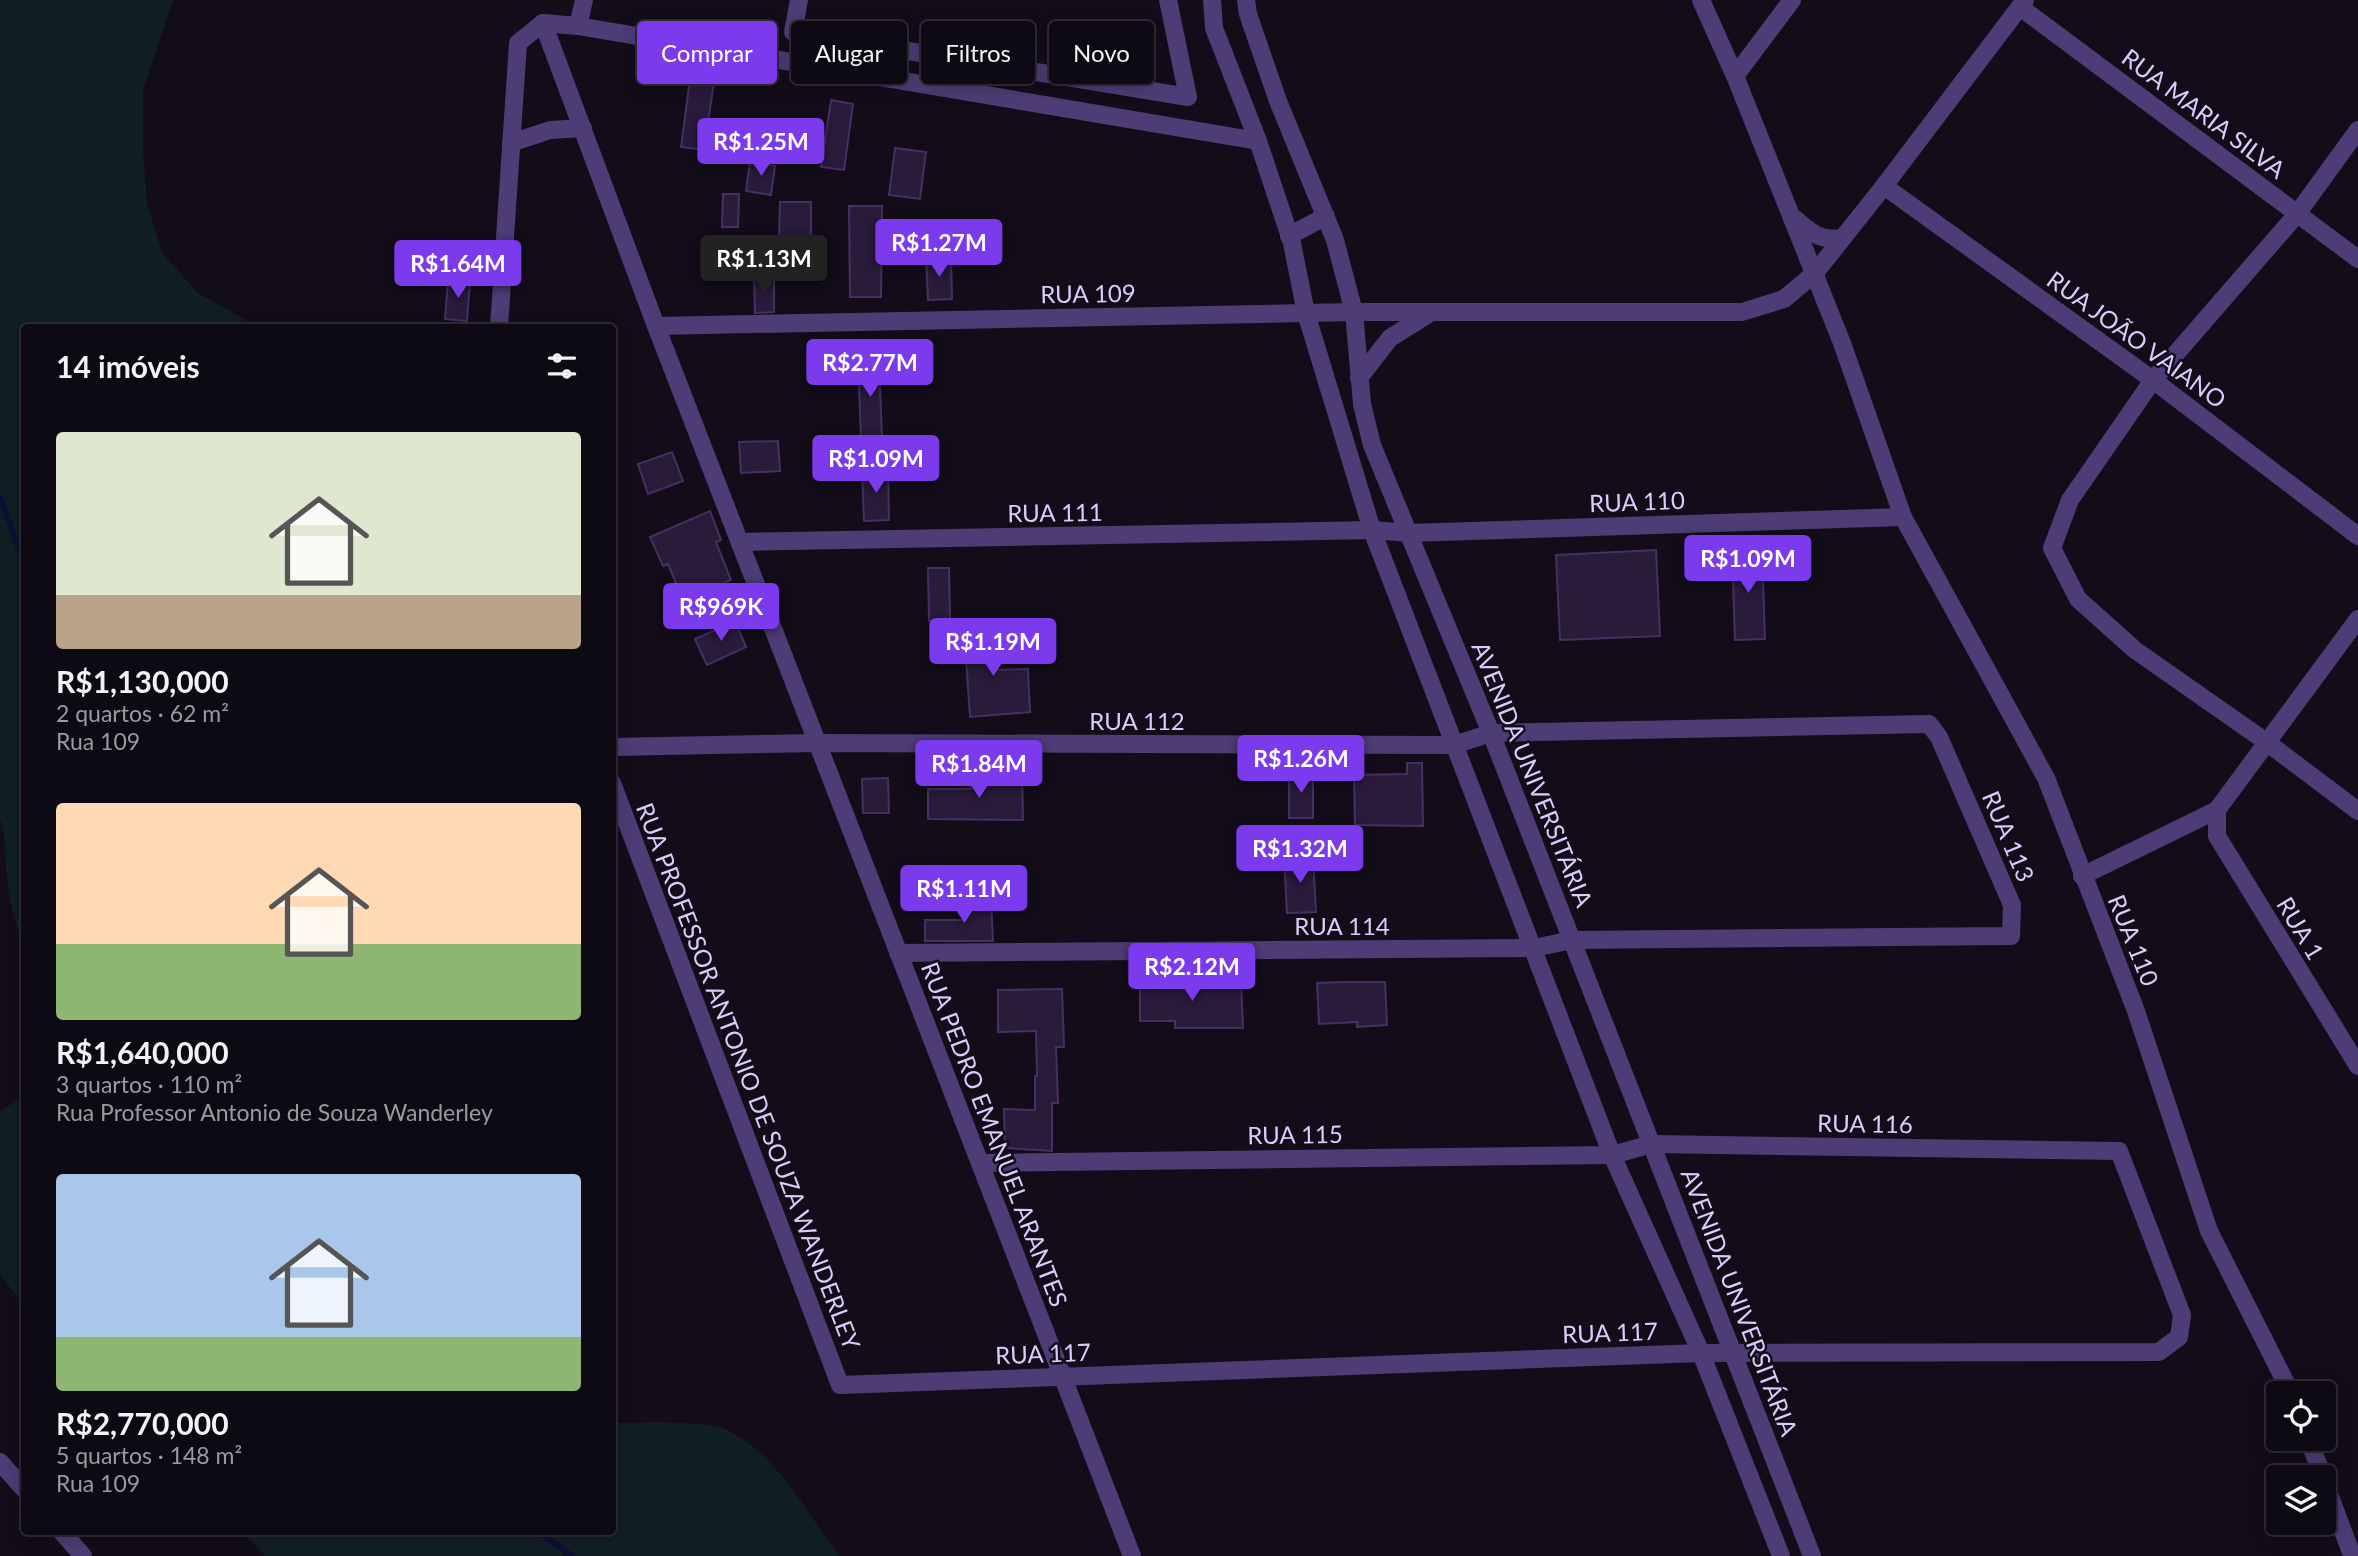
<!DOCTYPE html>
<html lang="pt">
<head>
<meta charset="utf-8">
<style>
  :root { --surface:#0e0a14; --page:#17131d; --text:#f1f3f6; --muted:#9b9aa0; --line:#2e2b34; --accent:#7c3aed }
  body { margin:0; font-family:Lato,sans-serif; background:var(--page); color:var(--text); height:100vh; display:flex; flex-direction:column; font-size:26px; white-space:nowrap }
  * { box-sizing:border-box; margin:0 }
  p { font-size:23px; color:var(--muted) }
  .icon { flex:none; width:38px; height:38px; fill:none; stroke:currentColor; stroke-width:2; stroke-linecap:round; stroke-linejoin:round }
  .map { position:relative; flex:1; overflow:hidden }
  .drawer { position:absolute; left:21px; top:324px; width:595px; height:1211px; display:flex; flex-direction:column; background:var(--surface); border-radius:7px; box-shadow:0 4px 18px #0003,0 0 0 2px var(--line) }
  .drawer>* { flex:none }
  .top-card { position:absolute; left:637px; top:21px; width:665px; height:63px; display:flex; gap:14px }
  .controls { position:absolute; left:2266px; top:1381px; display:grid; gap:14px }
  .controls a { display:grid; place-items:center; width:70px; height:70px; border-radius:7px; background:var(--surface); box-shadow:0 4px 18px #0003,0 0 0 2px var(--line); font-size:35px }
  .price { position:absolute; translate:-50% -60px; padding:0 16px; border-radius:7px; background:var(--accent); color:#fff; font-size:23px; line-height:46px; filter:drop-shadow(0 2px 4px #0008) }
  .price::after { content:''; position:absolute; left:50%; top:42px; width:21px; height:16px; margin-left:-10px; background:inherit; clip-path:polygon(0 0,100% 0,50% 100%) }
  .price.current { background:#222; color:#fff }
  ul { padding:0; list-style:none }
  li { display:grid; align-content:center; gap:14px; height:371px; padding:0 35px }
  li span { display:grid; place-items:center; height:217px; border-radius:7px; color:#555 }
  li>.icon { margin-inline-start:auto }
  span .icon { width:126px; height:126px; fill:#fffc; stroke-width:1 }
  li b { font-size:30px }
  h2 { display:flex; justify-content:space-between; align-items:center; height:84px; padding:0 35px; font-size:30px }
  .chip { padding:0 24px; border-radius:7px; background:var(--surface); box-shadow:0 4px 18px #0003,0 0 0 2px var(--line); font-size:24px; line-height:63px }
  .chip.current { background:var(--accent); color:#fff }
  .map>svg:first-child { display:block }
  .green { fill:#101f24 }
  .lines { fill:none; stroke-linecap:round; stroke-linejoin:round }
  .stream { stroke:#0c1134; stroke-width:6 }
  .building { fill:#291b3a; stroke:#472f63; stroke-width:2 }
  .minor { stroke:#4d3c75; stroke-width:18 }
  .labels { text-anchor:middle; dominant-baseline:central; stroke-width:5; stroke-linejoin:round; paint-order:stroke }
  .street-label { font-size:24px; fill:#ddcbfa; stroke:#130d1a }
</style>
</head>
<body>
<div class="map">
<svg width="2358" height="1556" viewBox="0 0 2358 1556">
  <rect width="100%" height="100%" fill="#130d1a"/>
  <g class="green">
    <path d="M0 0H173L143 90V151L147 204 163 254 198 293 258 327H24V943C15 924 9 900 7 879 5 857 6 838 0 818Z"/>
    <path d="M24 1095V1305L0 1275V1112Z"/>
    <path d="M613 1423C636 1423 706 1420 725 1429 778 1454 805 1512 840 1556H265L242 1531H612Z"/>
  </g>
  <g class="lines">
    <g class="stream">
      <path d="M0 497 24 563"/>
      <path d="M537 1531 572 1556"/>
    </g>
  </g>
  <g class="building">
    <path d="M690 79 714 82 704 150 681 147Z"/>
    <path d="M831 100 853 104 844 170 821 167Z"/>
    <path d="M895 148 926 152 920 199 889 195Z"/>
    <path d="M750 162 775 166 771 195 746 191Z"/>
    <path d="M723 194H739L738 227H722Z"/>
    <path d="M780 202H811V276L778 275Z"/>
    <path d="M849 206H882L881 297H850Z"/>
    <path d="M951 258 952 299 928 300 926 259Z"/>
    <path d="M754 278H774V312L755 313Z"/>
    <path d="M448 279 470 281 467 321 445 319Z"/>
    <path d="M858 359H879L882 438 861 439Z"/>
    <path d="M778 441 780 471 741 473 739 442Z"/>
    <path d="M672 452 683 481 648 494 638 464Z"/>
    <path d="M888 469 889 520 864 521 862 470Z"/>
    <path d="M710 511 721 540 716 542 731 580 683 600 668 564 663 566 650 537Z"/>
    <path d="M1656 550 1660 636 1560 640 1556 555Z"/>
    <path d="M1732 551H1762L1765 639 1735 640Z"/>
    <path d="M928 568H949L950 620 929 621Z"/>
    <path d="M735 621 746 647 707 665 695 639Z"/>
    <path d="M993 626 996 670 1028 669 1030 712 970 717 964 628Z"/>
    <path d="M1407 763H1422L1423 826 1355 825 1354 775 1407 774Z"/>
    <path d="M971 772H992V777H1022L1023 820 928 819V789H971Z"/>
    <rect x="1289" y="772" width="24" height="46"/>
    <path d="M888 778 889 813H863L862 779Z"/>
    <path d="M1313 857 1316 912 1287 913 1284 858Z"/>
    <path d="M991 899 993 941H925V920H966L965 900Z"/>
    <path d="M1140 979 1203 980V983L1241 982 1243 1028H1175V1021H1140Z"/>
    <path d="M1344 982H1385L1387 1025 1357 1027V1022L1319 1024 1317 983Z"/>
    <path d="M1062 989 1064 1047H1056L1058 1103H1052V1151L1005 1148 1004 1109 1035 1110V1076H1037L1036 1031 998 1032V990Z"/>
  </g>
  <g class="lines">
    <g class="minor">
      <path d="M799 0 793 32 1188 97 1168 0"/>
      <path d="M1212 0 1214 28 1258 141 1292 243 1306 313 1372 530 1612 1155 1701 1353 1781 1556"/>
      <path d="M1246 0 1248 14 1278 101 1335 240 1354 312 1362 404 1372 445 1491 733 1812 1556"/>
      <path d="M1701 0 1735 76 1842 343 1903 517 2046 778 2136 1011 2209 1231 2291 1393"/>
      <path d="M2020 7 2358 259"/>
      <path d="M543 23 656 326 1132 1556"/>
      <path d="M543 23 578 26 1258 141"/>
      <path d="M578 26 584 0"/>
      <path d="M1735 76 1792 0"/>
      <path d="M2358 130 2297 214 2153 380 2070 500 2052 548 2078 599 2135 650 2265 741 2358 811"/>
      <path d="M511 143 550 130 583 128"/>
      <path d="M1884 186 2153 380 2358 536"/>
      <path d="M1794 218C1811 233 1820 241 1843 238"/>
      <path d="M1289 236 1326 216"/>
      <path d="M656 326 1354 312H1742L1784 299 1815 273 1884 186 2025 0"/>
      <path d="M499 327 518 43 543 23"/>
      <path d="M1359 378 1390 338 1430 313"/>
      <path d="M740 542 1372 530 1409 533 1903 517"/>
      <path d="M612 747 817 743 1454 745 1491 733 1929 724 1939 737 2012 905 2011 936 1572 940 1534 948 898 953"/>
      <path d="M612 783 840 1385 1701 1353 2159 1352 2179 1337 2182 1315 2119 1151 1652 1144 1612 1155 980 1163"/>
      <path d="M2217 810V836L2358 1066"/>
      <path d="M2082 876 2217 810 2358 619"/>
      <path d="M2308 1438 2323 1477"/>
      <path d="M0 1462 24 1489"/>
      <path d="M2324 1481 2352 1555"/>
      <path d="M61 1531 83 1556"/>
    </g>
  </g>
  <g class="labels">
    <g class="street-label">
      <text transform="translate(2204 113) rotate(37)">RUA MARIA SILVA</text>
      <text transform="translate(1088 293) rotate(-1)">RUA 109</text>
      <text transform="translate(2137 339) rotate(36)">RUA JOÃO VAIANO</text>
      <text transform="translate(1637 501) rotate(-2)">RUA 110</text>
      <text transform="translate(1055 512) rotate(-1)">RUA 111</text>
      <text x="1137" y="720">RUA 112</text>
      <text transform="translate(1533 774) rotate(68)">AVENIDA UNIVERSITÁRIA</text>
      <text transform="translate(2009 836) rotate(67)">RUA 113</text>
      <text x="1342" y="925">RUA 114</text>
      <text transform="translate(2301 928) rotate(59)">RUA 1</text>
      <text transform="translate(2134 940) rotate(68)">RUA 110</text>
      <text transform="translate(749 1076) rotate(69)">RUA PROFESSOR ANTONIO DE SOUZA WANDERLEY</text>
      <text transform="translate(1865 1123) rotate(1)">RUA 116</text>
      <text transform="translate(995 1134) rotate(69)">RUA PEDRO EMANUEL ARANTES</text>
      <text transform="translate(1295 1134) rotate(-1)">RUA 115</text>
      <text transform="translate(1740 1302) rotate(69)">AVENIDA UNIVERSITÁRIA</text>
      <text transform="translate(1610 1332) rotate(-2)">RUA 117</text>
      <text transform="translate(1043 1353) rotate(-2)">RUA 117</text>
    </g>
  </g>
</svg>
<div class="controls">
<a><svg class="icon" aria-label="locate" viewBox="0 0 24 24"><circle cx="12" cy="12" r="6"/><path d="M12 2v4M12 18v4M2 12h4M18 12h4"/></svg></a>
<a><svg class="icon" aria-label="layers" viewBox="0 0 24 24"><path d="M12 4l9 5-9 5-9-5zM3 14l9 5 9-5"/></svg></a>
</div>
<b class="price" style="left:761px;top:178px">R$1.25M</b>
<b class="price" style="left:939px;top:279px">R$1.27M</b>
<b class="price current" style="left:764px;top:295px">R$1.13M</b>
<b class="price" style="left:458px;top:300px">R$1.64M</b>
<b class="price" style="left:870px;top:399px">R$2.77M</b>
<b class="price" style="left:876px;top:495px">R$1.09M</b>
<b class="price" style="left:1748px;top:595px">R$1.09M</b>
<b class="price" style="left:721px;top:643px">R$969K</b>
<b class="price" style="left:993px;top:678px">R$1.19M</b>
<b class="price" style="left:1301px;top:795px">R$1.26M</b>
<b class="price" style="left:979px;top:800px">R$1.84M</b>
<b class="price" style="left:1300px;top:885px">R$1.32M</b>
<b class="price" style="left:964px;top:925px">R$1.11M</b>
<b class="price" style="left:1192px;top:1003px">R$2.12M</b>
<div class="top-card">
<a class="chip current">Comprar</a>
<a class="chip">Alugar</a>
<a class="chip">Filtros</a>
<a class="chip">Novo</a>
</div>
<section class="drawer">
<h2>14 imóveis<svg class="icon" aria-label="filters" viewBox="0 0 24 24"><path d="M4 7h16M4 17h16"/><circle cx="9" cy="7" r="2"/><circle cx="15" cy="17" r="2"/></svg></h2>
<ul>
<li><span style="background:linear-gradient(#dfe7d0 75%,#b9a48a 0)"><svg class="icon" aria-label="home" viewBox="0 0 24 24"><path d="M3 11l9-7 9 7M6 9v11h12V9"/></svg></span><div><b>R$1,130,000</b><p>2 quartos · 62 m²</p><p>Rua 109</p></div></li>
<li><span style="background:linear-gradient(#ffd9b3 65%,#8fb573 0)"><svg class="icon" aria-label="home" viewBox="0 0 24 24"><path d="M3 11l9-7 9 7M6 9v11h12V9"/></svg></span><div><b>R$1,640,000</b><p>3 quartos · 110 m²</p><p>Rua Professor Antonio de Souza Wanderley</p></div></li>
<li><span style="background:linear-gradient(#a9c7e8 75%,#8fb573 0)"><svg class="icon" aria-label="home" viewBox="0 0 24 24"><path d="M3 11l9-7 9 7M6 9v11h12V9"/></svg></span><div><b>R$2,770,000</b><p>5 quartos · 148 m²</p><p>Rua 109</p></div></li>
</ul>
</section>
</div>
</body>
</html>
